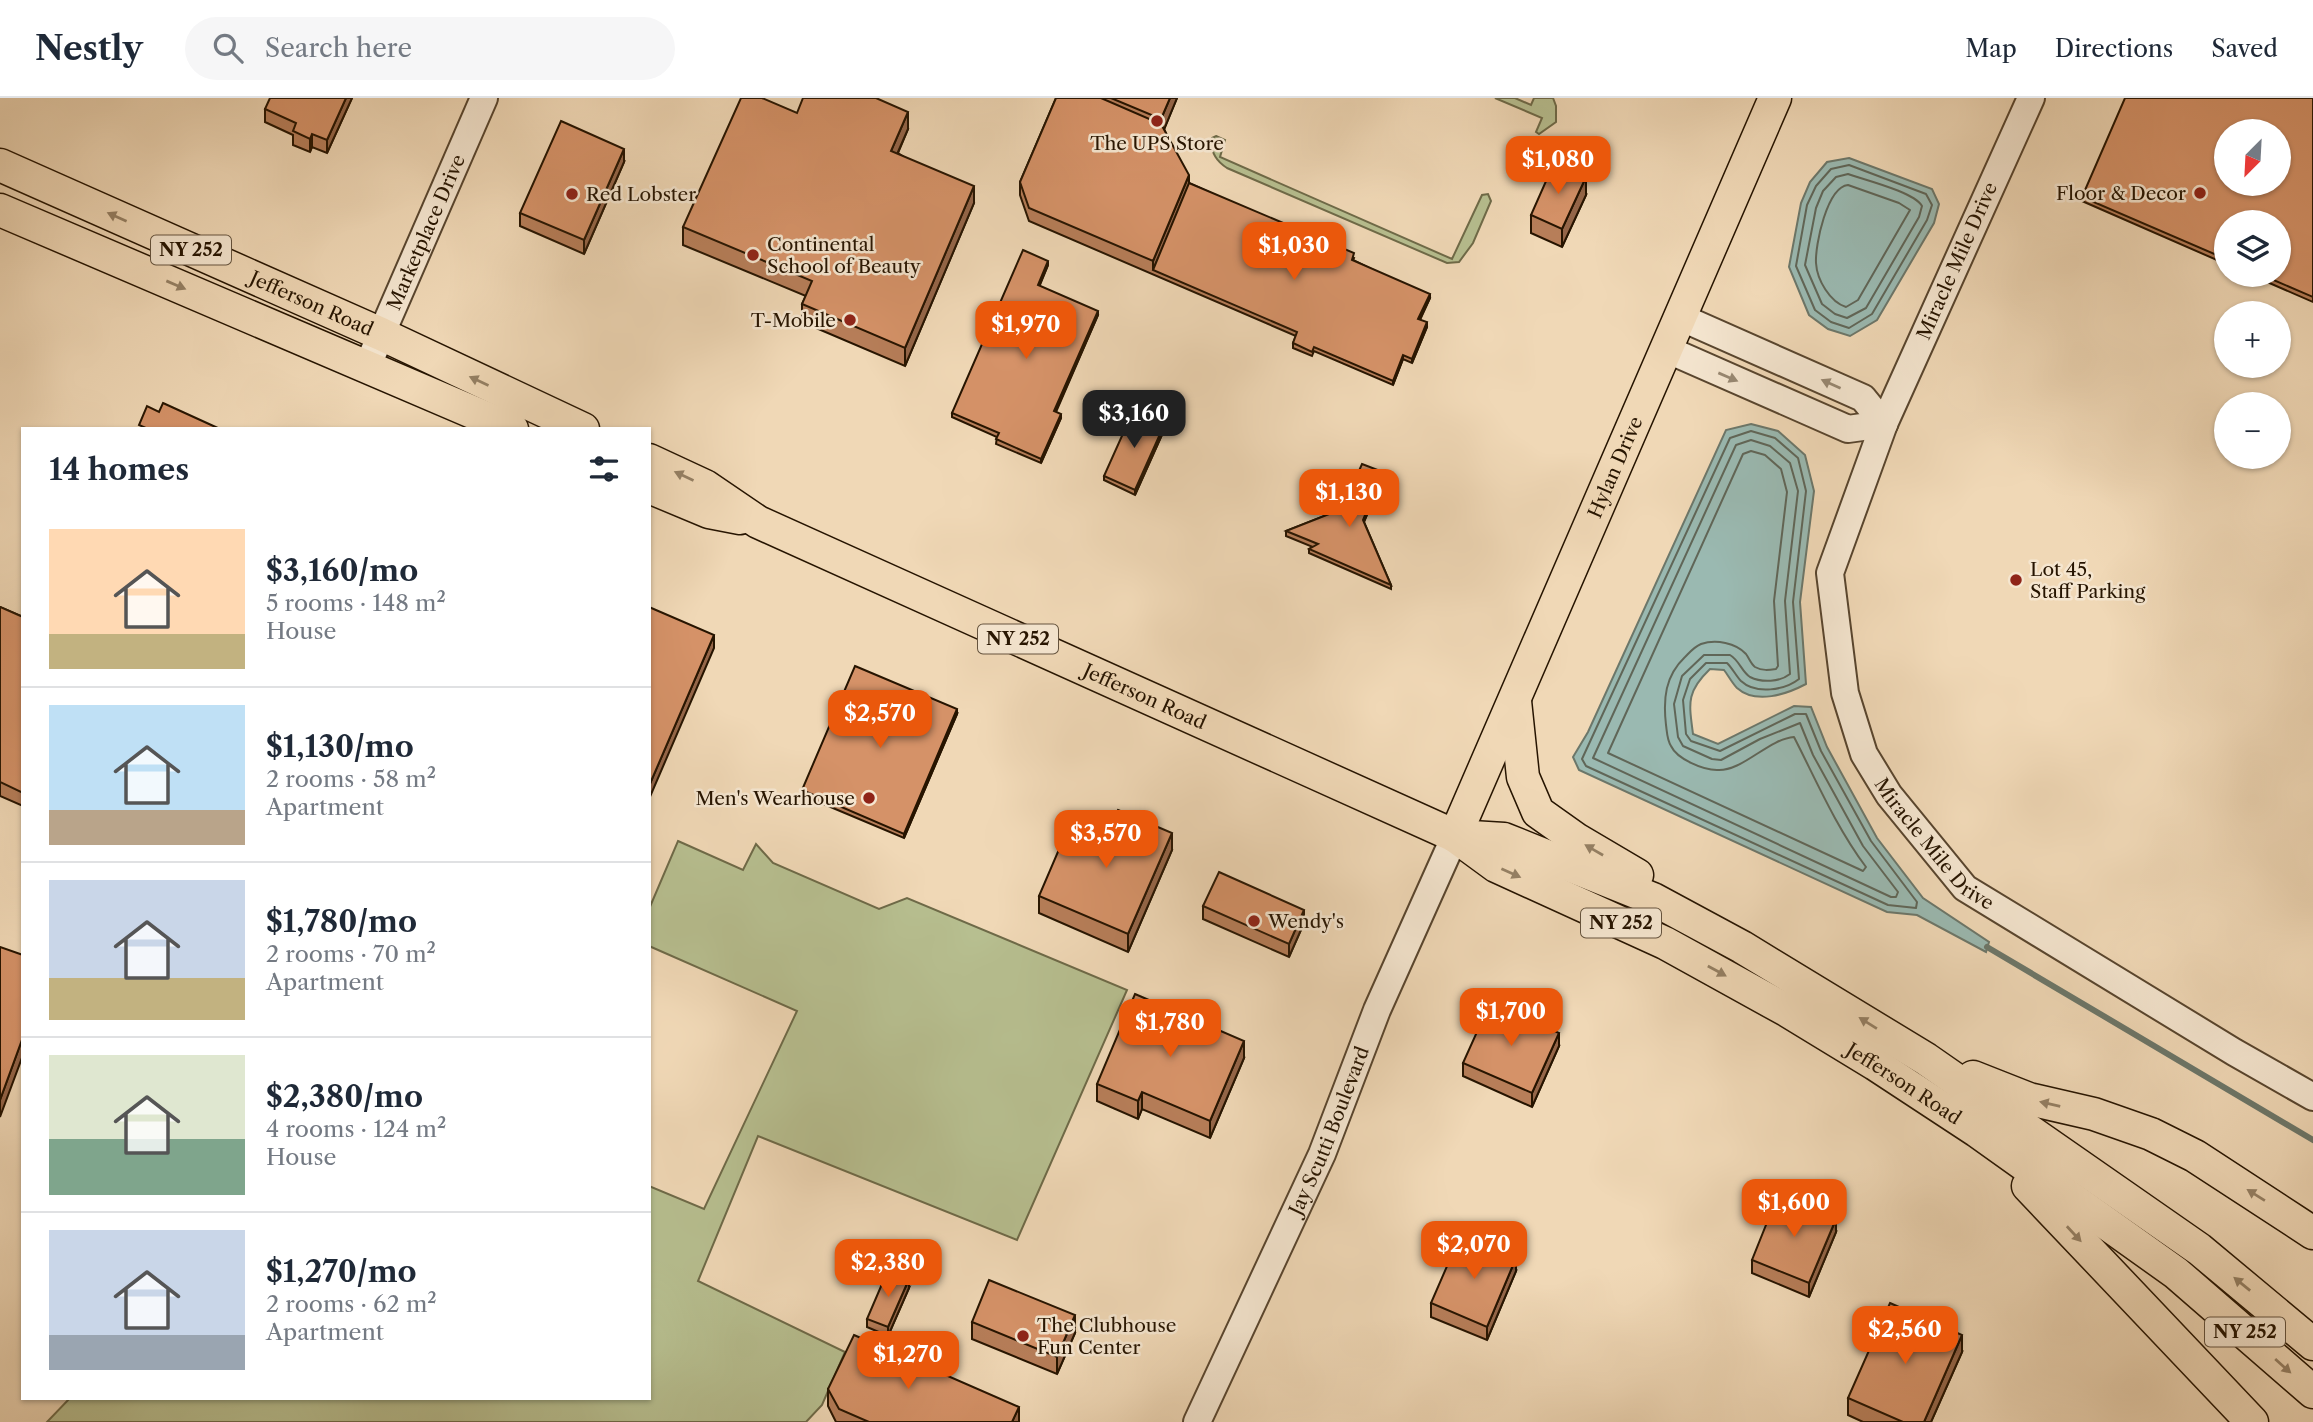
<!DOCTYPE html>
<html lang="en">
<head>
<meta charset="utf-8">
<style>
  :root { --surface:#fff; --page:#f6f6f7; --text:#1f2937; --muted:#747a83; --line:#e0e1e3; --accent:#ea580c }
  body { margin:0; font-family:"Libre Caslon Text",serif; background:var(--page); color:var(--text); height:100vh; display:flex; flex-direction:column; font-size:26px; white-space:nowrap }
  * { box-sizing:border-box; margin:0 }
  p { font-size:23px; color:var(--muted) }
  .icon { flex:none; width:38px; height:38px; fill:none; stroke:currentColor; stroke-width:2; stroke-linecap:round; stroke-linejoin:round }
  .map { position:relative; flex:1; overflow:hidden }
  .panel { position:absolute; left:21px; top:329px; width:630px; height:973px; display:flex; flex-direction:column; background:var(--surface); border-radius:0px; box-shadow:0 2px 5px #0004 }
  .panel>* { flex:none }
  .needle { width:46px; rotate:204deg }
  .tools { position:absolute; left:2214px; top:21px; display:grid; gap:14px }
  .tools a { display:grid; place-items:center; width:77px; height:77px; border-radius:50%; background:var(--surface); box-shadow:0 2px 5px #0004; font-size:35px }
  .price { position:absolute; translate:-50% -60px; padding:0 16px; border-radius:14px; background:var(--accent); color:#fff; font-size:23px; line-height:46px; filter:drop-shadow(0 2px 4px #0008) }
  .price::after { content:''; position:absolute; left:50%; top:42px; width:21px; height:16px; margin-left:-10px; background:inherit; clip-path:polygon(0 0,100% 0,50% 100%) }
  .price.on { background:#222; color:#fff }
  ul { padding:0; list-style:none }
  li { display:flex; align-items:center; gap:21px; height:175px; padding:0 28px }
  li+li { border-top:2px solid var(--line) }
  li span { display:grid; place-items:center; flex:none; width:196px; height:140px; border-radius:0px; color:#555 }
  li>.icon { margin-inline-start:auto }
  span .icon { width:84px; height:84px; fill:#fffc; stroke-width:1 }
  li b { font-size:30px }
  h2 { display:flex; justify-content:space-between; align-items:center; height:84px; padding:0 28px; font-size:30px }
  header { display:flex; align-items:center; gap:42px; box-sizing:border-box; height:98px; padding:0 35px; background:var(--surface); border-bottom:2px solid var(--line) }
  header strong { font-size:33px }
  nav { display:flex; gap:38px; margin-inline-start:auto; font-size:24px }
  .search { width:490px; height:63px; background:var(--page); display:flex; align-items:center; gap:18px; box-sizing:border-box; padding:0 24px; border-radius:38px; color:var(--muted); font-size:26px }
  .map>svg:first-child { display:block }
  .green { fill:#b7bf90; stroke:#6e6a48; stroke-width:2 }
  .water { fill:#9ab9b1; stroke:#6c776a; stroke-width:2 }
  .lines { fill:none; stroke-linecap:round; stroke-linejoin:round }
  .shore { stroke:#606658; stroke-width:2 }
  .stream { stroke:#6c776a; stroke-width:6 }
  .minor-casing { stroke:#58452e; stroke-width:30 }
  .major-casing { stroke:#261400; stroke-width:35 }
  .minor { stroke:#f5e6d0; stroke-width:26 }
  .major { stroke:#f0d8b6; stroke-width:32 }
  .wall { fill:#b77e59; stroke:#261400; stroke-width:2 }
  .shaded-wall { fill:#956649; stroke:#261400; stroke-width:2 }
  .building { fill:#d59268; stroke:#261400; stroke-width:2; fill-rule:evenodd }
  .oneway { fill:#958064 }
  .oneway2 { fill:#988872 }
  .poi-dot { fill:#8f2418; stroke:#f5e6d0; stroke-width:2.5 }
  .labels { text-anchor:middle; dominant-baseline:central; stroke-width:5; stroke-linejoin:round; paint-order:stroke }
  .shield { fill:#f5e6d0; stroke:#64533e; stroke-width:2 }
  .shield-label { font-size:18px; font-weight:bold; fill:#261400 }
  .poi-label { font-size:19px; fill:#261400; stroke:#f5e6d0; text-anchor:start }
  .street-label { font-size:19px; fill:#261400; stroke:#f5e6d0 }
</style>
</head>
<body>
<header>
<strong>Nestly</strong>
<div class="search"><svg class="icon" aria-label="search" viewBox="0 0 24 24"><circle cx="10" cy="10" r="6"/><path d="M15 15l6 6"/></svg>Search here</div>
<nav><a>Map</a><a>Directions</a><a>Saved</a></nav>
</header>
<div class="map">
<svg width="2313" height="1324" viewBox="0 0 2313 1324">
  <rect width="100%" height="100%" fill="#f0d8b6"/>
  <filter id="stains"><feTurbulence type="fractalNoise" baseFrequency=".00286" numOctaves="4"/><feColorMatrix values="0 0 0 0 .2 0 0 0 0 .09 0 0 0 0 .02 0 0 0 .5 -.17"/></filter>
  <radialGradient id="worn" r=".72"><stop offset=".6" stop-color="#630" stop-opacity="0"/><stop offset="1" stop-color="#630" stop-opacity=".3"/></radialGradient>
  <g class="green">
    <path d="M1495 0H1515L1531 7 1534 0H1553L1556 8V24L1539 36 1536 34 1542 20Z"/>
    <path d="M1216 38 1225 42 1220 59 1452 161 1482 97 1488 96 1491 103 1473 145 1459 164 1447 165 1227 70C1216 63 1210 53 1212 40Z"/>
    <path d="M678 743 743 772 756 746 773 765 879 811 907 800 1127 892 1017 1142 758 1038 698 1183 845 1254 822 1307 806 1324H47L70 1300H649V1088L704 1111 797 913 649 848V811Z"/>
  </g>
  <g class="water">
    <path d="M1849 60 1932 91 1939 106 1934 125 1877 222 1850 238 1828 231 1809 217 1789 169 1801 105 1810 84 1827 64Z"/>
    <path d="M1751 326 1778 333 1805 357 1814 393 1800 504 1806 586C1787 596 1756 607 1737 590 1732 585 1728 577 1724 572L1710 571C1686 594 1689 605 1693 636L1718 646 1794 608 1811 609 1827 649 1877 740 1923 800 1989 844 1986 854 1917 817 1887 814 1579 672 1573 659 1588 634 1726 332Z"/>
  </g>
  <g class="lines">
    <g class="shore">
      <path d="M1849 67 1926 96 1932 107 1927 122 1872 216 1849 230 1831 224 1815 212 1796 168 1807 107 1816 88 1831 71Z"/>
      <path d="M1848 76C1865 82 1914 94 1922 108L1919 119 1866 210 1847 220 1835 216 1822 206 1805 167 1816 110 1823 93 1836 79Z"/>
      <path d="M1848 87 1899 105 1910 112 1858 202 1846 209C1830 204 1817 182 1816 165 1815 147 1827 89 1848 87Z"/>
      <path d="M1751 333 1775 340 1798 360 1806 393 1793 504 1799 581C1785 592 1756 597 1741 583 1736 578 1733 571 1727 565H1706L1690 581 1683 602 1686 636 1691 643 1720 653 1795 616H1806L1821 653 1871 743 1917 804 1916 810 1888 807 1586 668 1582 661 1730 340Z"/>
      <path d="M1751 342 1770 348 1790 365 1798 393 1785 503 1790 576C1780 584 1762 585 1750 579 1742 574 1739 562 1730 557H1704L1682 578 1674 606 1678 639 1683 648 1712 661 1721 662 1760 641 1800 625 1813 657 1863 748 1898 794 1896 799H1891L1593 660 1736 347Z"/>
      <path d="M1751 353 1765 357 1781 371 1787 394 1774 503 1778 568 1776 571C1769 572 1762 573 1755 569 1751 566 1749 560 1746 556 1736 545 1716 541 1701 546 1694 549 1690 554 1685 559 1665 578 1663 601 1666 627 1667 634 1667 642 1671 648 1677 661 1703 672 1717 672 1742 674 1768 641 1794 639 1816 682 1836 729 1866 769L1863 773 1608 655 1743 356Z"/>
    </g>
    <path class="stream" d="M1987 849 2313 1042"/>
    <defs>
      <g id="minor">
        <path id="s1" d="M2031 0 1884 326 1830 475 1845 595 1864 656 1889 697 1965 790 2234 954 2313 999"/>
        <path d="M1680 219 1863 300 1884 326"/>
        <path d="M1666 251 1848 331 1884 326"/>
        <path id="s2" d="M367 269 484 0"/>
        <path id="s3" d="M1197 1324 1322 1056 1377 912 1455 738"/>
      </g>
      <g id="major">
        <path id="s4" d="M0 67 381 236 583 331"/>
        <path d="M0 112 512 331"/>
        <path id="s5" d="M649 362 705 388 758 424 1455 738 1496 768 1665 845 1788 913 1875 966 1977 1033 2176 1175 2313 1294"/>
        <path d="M649 389 709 414 740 420"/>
        <path d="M1515 603 1523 679 1538 714 1576 741 1637 777"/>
        <path d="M1455 738 1504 741 1653 801 1742 849 1926 961 2199 1151 2313 1246"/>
        <path id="s6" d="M1455 738 1775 0"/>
        <path d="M1973 979 2029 1001 2094 1016 2151 1036 2195 1058 2313 1135"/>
        <path d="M2028 1088 2252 1324"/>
      </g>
    </defs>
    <use href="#minor" class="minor-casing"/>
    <use href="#major" class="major-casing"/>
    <use href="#minor" class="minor"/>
    <use href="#major" class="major"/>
  </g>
  <g class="wall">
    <path d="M352 0 327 55 312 49 310 54 293 47V37L265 24V11Z"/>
    <path d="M1056 0H1177L1164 31 1189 85 1354 160 1353 162 1430 200 1420 222 1427 229 1412 265 1403 261 1393 287 1314 253 1312 258 1293 250V245L1296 238 1029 123 1020 97V84Z"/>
    <path d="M2313 0V204L2251 177H2278L2226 124V166L2082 103V99Z"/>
    <path d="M797 15 908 31 898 55 974 105 905 268 802 224V206L806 198 683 147V129Z"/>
    <path d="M624 64 584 156 520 128V115Z"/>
    <path d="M1586 97 1562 149 1531 135V117Z"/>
    <path d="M1048 167 1039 188 1098 217 1056 314 1061 320 1041 365 996 346 997 339 952 319V315Z"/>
    <path d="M1165 330 1135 397 1104 382V378Z"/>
    <path d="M1383 378 1364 424 1391 487V491L1309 455V451L1313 449 1286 438V433L1342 411Z"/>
    <path d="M0 509 23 519V708L0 698Z"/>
    <path d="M957 616 904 740 802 697V692Z"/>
    <path d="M1107 737 1172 752 1128 854 1039 815V798Z"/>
    <path d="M1203 808 1304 825 1289 859 1203 821Z"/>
    <path d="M1559 948 1532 1009 1463 978V965Z"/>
    <path d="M1244 960 1210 1040 1142 1011 1138 1021 1097 1003V986Z"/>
    <path d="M1836 1134 1809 1199 1752 1175V1162Z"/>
    <path d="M1516 1173 1487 1242 1431 1219V1205Z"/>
    <path d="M909 1190 888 1238 867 1229V1221Z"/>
    <path d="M972 1224 1075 1235 1057 1276 972 1241Z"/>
    <path d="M1962 1254 1931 1324H1863L1848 1317V1300Z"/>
    <path d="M828 1291 1019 1324H836L828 1308Z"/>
  </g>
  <g class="shaded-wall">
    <path d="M346 0H352L327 55V42Z"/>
    <path d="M1170 0H1177L1161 39V21Z"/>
    <path d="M908 14V31L891 70V53Z"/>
    <path d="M312 36V49L310 54V41Z"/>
    <path d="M624 51V64L584 156V142Z"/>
    <path d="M1189 77V90L1153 172V163Z"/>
    <path d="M1586 79V97L1562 149V131Z"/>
    <path d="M974 88V105L905 268V250Z"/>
    <path d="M1048 163V167L1038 192V187Z"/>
    <path d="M1430 196V200L1418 225V221Z"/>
    <path d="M1098 213V217L1054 317V313Z"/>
    <path d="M1427 224V229L1412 265V261Z"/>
    <path d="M1403 257V261L1393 287V283Z"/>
    <path d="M1061 316V320L1041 365V361Z"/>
    <path d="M1165 325V330L1135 397V392Z"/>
    <path d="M1383 374V378L1363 426V422Z"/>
    <path d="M714 537V550L649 701V688Z"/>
    <path d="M957 611V616L904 740V736Z"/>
    <path d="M1172 735V752L1128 854V836Z"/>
    <path d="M1304 812V825L1289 859V846Z"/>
    <path d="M1559 935V948L1532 1009V995Z"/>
    <path d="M23 939V957L0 1019V1002Z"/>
    <path d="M1244 943V960L1210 1040V1023Z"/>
    <path d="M1142 994V1011L1138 1021V1003Z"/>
    <path d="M1836 1121V1134L1809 1199V1185Z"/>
    <path d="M1516 1160V1173L1487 1242V1229Z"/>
    <path d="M909 1181V1190L888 1238V1229Z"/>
    <path d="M1075 1217V1235L1057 1276V1259Z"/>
    <path d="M1962 1237V1254L1931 1324H1924Z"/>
    <path d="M1019 1309V1324H1012Z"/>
  </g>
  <g class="building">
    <path d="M270 0H346L327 42 312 36 310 41 293 33 296 25 265 11Z"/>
    <path d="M741 0H762L797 15 803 0H876L908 14 891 53 974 88 905 250 802 206 812 183 683 129Z"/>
    <path d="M1056 0H1101L1161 26 1189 77 1153 163 1029 110 1020 84Z"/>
    <path d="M1111 0H1170L1161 21Z"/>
    <path d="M2125 0H2313V199L2262 177H2278V124H2226V161L2082 99ZM2226 33H2278V86H2226Z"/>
    <path d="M561 23 624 51 584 142 520 115Z"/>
    <path d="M1554 65 1586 79 1562 131 1531 117Z"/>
    <path d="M1189 85 1354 155 1352 162 1430 196 1418 221 1427 224 1412 261 1403 257 1393 283 1314 249 1312 254 1293 245 1297 234 1153 172Z"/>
    <path d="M1023 152 1048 163 1038 187 1098 213 1054 313 1061 316 1041 361 996 341 999 335 952 315Z"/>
    <path d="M163 305 220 331H148L139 327 147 308 159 314Z"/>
    <path d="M1134 311 1165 325 1135 392 1104 378Z"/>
    <path d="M1362 366 1383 374 1363 422 1391 487 1309 451 1318 446 1286 433 1342 411Z"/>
    <path d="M0 509 23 519V695L0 684Z"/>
    <path d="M649 509 714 537 649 688Z"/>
    <path d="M855 568 957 611 904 736 802 692Z"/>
    <path d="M1118 712 1172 735 1128 836 1039 798 1072 721 1107 737Z"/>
    <path d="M1219 774 1304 812 1289 846 1203 808Z"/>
    <path d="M0 849 23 857V939L0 1002Z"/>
    <path d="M1135 896 1244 943 1210 1023 1142 994 1138 1003 1097 986Z"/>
    <path d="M1490 905 1559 935 1532 995 1463 965Z"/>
    <path d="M1778 1097 1836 1121 1809 1185 1752 1162Z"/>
    <path d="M1461 1136 1516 1160 1487 1229 1431 1205Z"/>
    <path d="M888 1172 909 1181 888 1229 867 1221Z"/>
    <path d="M989 1182 1075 1217 1057 1259 972 1224Z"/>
    <path d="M1890 1205 1962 1237 1924 1324H1903L1848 1300Z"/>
    <path d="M854 1237 1019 1309 1012 1324H869L839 1311 828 1291Z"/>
  </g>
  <defs><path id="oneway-solid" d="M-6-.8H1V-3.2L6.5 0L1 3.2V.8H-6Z" transform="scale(1.75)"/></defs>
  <g class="oneway">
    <use href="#oneway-solid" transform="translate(117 119) rotate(-156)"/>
    <use href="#oneway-solid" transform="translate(176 187) rotate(23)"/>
    <use href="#oneway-solid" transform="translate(479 283) rotate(-155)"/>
    <use href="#oneway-solid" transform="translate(684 378) rotate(-155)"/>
    <use href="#oneway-solid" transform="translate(1594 752) rotate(-150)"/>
    <use href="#oneway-solid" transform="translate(1511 775) rotate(24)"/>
    <use href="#oneway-solid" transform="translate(1717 873) rotate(29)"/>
    <use href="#oneway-solid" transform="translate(1868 925) rotate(-148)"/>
    <use href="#oneway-solid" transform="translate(2050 1006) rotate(-167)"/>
    <use href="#oneway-solid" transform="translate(2256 1097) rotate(-148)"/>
    <use href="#oneway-solid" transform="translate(2074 1136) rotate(47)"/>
    <use href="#oneway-solid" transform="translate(2242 1186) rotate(-141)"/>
    <use href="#oneway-solid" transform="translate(2283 1268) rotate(42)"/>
  </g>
  <g class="oneway2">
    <use href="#oneway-solid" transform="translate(1728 279) rotate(23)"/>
    <use href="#oneway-solid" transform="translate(1831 286) rotate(-156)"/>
  </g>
  <g class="poi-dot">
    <circle cx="1157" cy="23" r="7"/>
    <circle cx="2200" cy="95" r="7"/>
    <circle cx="572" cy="96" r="7"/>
    <circle cx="753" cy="157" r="7"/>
    <circle cx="850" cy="222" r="7"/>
    <circle cx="2016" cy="482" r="7"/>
    <circle cx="869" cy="700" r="7"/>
    <circle cx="1254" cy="823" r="7"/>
    <circle cx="1023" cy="1238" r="7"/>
  </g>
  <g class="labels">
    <g class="shield">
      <rect x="151" y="137.5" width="80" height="29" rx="5"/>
      <rect x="978" y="526.5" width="80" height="29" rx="5"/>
      <rect x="1581" y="810.5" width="80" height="29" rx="5"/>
      <rect x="2205" y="1219.5" width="80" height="29" rx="5"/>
    </g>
    <g class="shield-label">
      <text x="191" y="152">NY 252</text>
      <text x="1018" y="541">NY 252</text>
      <text x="1621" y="825">NY 252</text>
      <text x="2245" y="1234">NY 252</text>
    </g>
    <g class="poi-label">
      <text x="1157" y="45" text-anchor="middle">The UPS Store</text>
      <text x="2186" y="95" text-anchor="end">Floor &amp; Decor</text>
      <text x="586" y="96">Red Lobster</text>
      <text x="767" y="146">Continental<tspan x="767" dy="22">School of Beauty</tspan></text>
      <text x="836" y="222" text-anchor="end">T-Mobile</text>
      <text x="2030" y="471">Lot 45,<tspan x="2030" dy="22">Staff Parking</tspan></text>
      <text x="855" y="700" text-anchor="end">Men's Wearhouse</text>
      <text x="1268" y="823">Wendy's</text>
      <text x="1037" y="1227">The Clubhouse<tspan x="1037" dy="22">Fun Center</tspan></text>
    </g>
    <g class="street-label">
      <text stroke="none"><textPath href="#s2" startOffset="147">Marketplace Drive</textPath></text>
      <text transform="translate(1957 163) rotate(-66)">Miracle Mile Drive</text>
      <text stroke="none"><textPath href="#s4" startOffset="341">Jefferson Road</textPath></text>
      <text stroke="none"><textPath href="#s6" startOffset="402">Hylan Drive</textPath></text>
      <text stroke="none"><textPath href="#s5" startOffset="550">Jefferson Road</textPath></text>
      <text stroke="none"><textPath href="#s1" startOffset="816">Miracle Mile Drive</textPath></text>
      <text stroke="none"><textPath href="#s5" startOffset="1404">Jefferson Road</textPath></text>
      <text stroke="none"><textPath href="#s3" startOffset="320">Jay Scutti Boulevard</textPath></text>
    </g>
  </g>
  <rect width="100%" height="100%" filter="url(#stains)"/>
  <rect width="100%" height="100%" fill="url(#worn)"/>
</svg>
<div class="tools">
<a><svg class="needle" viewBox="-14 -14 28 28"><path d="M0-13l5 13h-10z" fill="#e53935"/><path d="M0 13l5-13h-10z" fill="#747a83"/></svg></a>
<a><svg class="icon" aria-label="layers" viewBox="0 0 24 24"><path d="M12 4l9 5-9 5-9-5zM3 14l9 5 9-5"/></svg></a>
<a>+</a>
<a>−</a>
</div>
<b class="price" style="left:1558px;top:98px">$1,080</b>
<b class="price" style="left:1294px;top:184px">$1,030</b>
<b class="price" style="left:1026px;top:263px">$1,970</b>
<b class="price on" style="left:1134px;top:352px">$3,160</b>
<b class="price" style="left:1349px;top:431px">$1,130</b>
<b class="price" style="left:880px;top:652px">$2,570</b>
<b class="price" style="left:1106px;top:772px">$3,570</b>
<b class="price" style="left:1511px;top:950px">$1,700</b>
<b class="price" style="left:1170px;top:961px">$1,780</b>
<b class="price" style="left:1794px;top:1141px">$1,600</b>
<b class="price" style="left:1474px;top:1183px">$2,070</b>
<b class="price" style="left:888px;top:1201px">$2,380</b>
<b class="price" style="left:1905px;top:1268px">$2,560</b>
<b class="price" style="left:908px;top:1293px">$1,270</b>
<section class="panel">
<h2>14 homes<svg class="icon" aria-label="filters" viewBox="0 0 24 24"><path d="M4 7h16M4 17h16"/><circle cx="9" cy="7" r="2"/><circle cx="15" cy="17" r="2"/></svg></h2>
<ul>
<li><span style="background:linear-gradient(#ffd9b3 75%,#c2b280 0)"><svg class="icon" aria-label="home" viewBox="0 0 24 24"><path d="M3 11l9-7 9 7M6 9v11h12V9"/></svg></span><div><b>$3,160/mo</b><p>5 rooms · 148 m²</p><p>House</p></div></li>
<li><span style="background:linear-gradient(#bfe0f5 75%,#b9a48a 0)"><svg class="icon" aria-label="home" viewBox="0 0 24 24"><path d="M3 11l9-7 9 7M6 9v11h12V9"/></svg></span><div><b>$1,130/mo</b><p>2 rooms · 58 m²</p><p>Apartment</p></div></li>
<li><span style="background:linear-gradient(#c9d6e8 70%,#c2b280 0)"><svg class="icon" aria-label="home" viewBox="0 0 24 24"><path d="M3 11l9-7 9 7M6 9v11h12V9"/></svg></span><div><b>$1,780/mo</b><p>2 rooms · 70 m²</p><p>Apartment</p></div></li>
<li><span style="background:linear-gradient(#dfe7d0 60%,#7fa58c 0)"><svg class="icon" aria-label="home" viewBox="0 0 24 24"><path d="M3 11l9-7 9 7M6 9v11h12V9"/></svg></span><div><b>$2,380/mo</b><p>4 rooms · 124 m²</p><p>House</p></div></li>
<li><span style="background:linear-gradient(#c9d6e8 75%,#9aa5b1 0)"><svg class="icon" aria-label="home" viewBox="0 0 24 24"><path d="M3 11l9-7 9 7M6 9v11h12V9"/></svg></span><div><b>$1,270/mo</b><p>2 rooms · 62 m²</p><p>Apartment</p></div></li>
</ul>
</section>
</div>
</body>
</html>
